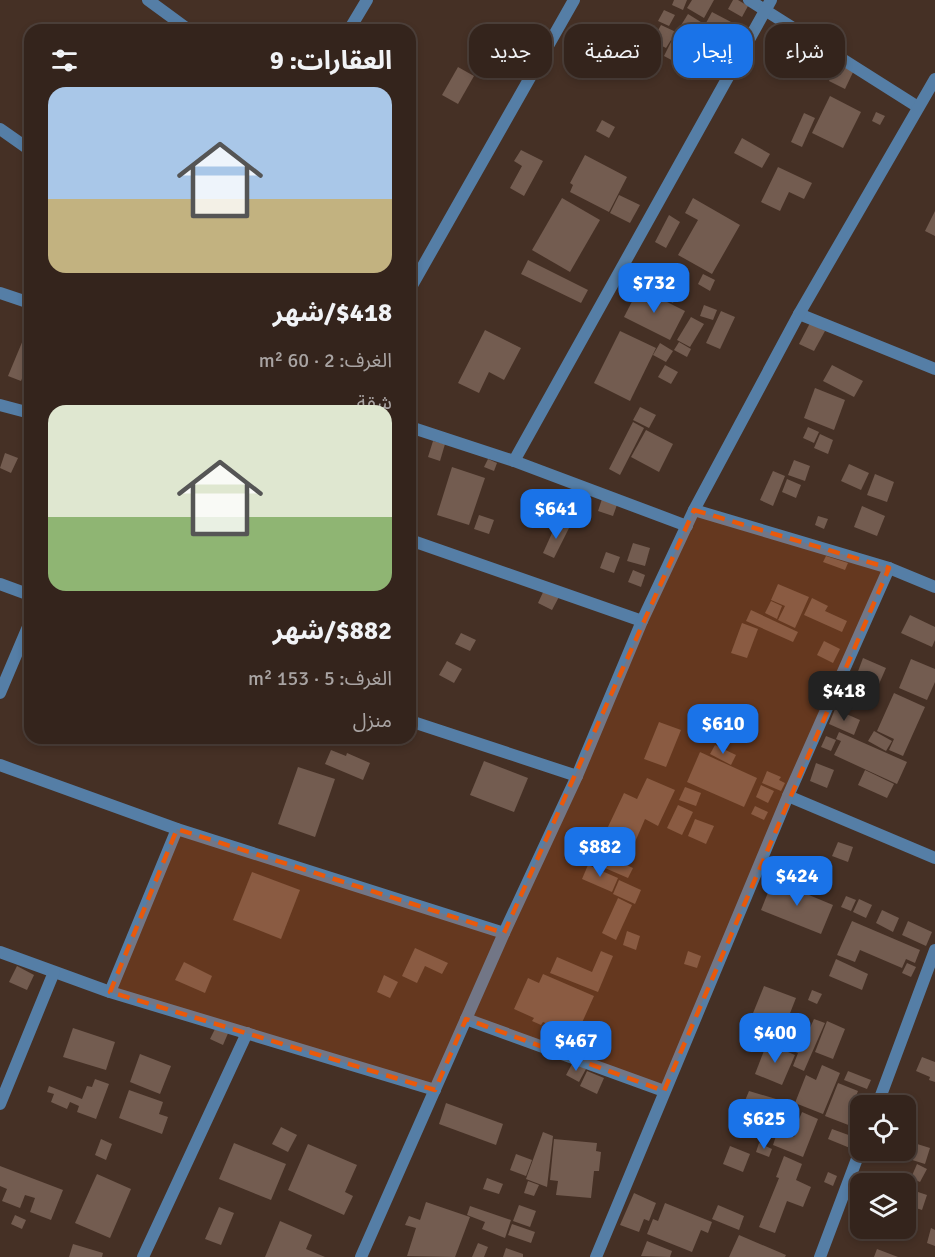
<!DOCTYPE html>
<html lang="ar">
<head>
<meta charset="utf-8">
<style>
  :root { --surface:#34241c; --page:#3f3029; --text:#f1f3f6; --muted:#a9a4a3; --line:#4e413b; --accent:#1a73e8 }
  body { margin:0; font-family:Signika,"Noto Sans Arabic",sans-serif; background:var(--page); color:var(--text); direction:rtl; height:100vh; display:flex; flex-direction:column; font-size:22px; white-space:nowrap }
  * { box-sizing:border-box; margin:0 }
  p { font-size:20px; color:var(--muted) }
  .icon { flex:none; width:33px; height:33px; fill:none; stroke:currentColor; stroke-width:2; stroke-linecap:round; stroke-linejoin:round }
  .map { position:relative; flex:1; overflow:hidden; direction:ltr }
  .side { position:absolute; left:24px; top:24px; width:392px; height:720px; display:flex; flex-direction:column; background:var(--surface); border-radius:18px; box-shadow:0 3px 9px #0003,0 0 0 2px var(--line); direction:rtl }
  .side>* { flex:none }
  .hud { position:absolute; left:434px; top:24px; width:411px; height:54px; direction:rtl; display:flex; gap:12px }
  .fabs { position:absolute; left:850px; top:1095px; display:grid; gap:12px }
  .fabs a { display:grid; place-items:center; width:66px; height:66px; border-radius:12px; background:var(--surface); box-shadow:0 3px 9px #0003,0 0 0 2px var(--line); font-size:30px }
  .price { position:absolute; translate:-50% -51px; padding:0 14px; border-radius:12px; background:var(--accent); color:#fff; font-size:20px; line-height:39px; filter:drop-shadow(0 2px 3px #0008) }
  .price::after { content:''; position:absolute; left:50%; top:36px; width:18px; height:14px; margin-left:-9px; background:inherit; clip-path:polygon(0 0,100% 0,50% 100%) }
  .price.selected { background:#222; color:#fff }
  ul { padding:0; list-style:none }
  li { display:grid; align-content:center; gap:12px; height:318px; padding:0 24px }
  li span { display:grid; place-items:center; height:186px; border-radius:18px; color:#555 }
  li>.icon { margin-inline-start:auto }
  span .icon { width:108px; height:108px; fill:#fffc; stroke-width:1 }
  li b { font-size:26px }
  h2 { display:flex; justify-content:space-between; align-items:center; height:72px; padding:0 24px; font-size:26px }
  .pill { padding:0 21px; border-radius:18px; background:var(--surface); box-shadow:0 3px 9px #0003,0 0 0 2px var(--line); font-size:21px; line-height:54px }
  .pill.selected { background:var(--accent); color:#fff }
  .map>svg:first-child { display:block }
  .building { fill:#735c50 }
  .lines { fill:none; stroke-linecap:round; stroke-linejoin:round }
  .minor { stroke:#557ea6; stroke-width:12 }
  .marked { fill:#e8590c; fill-opacity:0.2; stroke:#e8590c; stroke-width:4.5; stroke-dasharray:12 8; stroke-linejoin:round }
</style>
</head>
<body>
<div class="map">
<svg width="935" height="1257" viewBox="0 0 935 1257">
  <rect width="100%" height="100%" fill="#453025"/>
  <g class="building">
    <path d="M674 0H687L683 10 672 5Z"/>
    <path d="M692 0H714L704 18 687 8Z"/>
    <path d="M733 0H738L748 6 742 17 728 9Z"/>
    <path d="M664 10 675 15 669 26 658 21Z"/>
    <path d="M712 12 731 22 702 75 683 65Z"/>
    <path d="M688 14 704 24 696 36 680 27Z"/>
    <path d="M661 25 676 32 678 28 694 36 687 50 671 40 666 48 652 41Z"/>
    <path d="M671 42 686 51 679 64 664 56Z"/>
    <path d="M838 61 855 68 845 89 829 81Z"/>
    <path d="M458 67 474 76 458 104 442 95Z"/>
    <path d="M830 96 861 112 843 148 812 133Z"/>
    <path d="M876 112 885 116 880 125 872 121Z"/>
    <path d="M804 113 815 118 802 147 791 142Z"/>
    <path d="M602 120 615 127 609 138 596 131Z"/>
    <path d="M742 138 770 154 762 168 734 153Z"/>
    <path d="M521 150 543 161 524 196 510 188 522 166 514 161Z"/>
    <path d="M585 155 627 177 609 212 570 192 573 185 570 183Z"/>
    <path d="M778 167 812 183 804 199 789 192 780 211 761 202Z"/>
    <path d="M619 195 640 205 630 223 610 213Z"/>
    <path d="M562 198 600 220 570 272 532 250Z"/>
    <path d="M693 198 740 225 712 274 678 255 698 220 685 213Z"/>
    <path d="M935 211V236L925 231Z"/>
    <path d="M669 215 680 222 666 248 655 242Z"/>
    <path d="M528 260 588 290 581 303 521 274Z"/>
    <path d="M703 274 715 280 710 291 698 284Z"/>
    <path d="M666 283 679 290 673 303 660 296Z"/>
    <path d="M639 288 685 311 670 340 624 317Z"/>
    <path d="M704 305 717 310 713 320 700 316Z"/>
    <path d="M721 311 735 317 720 349 706 343Z"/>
    <path d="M691 317 704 324 690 347 677 340Z"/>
    <path d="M810 323 825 331 814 351 799 344Z"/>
    <path d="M485 330 521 348 504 380 489 372 479 393 458 383Z"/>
    <path d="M620 331 656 348 630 401 594 383Z"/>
    <path d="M23 340 30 343V359L21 381 8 376Z"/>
    <path d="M679 342 691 349 687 357 674 350Z"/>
    <path d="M660 343 673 351 666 362 653 355Z"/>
    <path d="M665 365 678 372 671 384 658 377Z"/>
    <path d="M832 365 863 381 854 397 823 381Z"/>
    <path d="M815 388 845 400 834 430 804 418Z"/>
    <path d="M640 407 656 415 649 428 633 420Z"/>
    <path d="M633 422 644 428 620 475 609 469Z"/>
    <path d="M808 427 819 432 814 443 803 438Z"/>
    <path d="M646 430 673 444 659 472 631 457Z"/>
    <path d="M820 434 833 440 828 454 814 448Z"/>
    <path d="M433 441 445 444 440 461 428 457Z"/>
    <path d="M5 453 18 458 11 473 0 468Z"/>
    <path d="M488 459 497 463 494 471 484 467Z"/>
    <path d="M794 460 810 466 805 481 788 475Z"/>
    <path d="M849 464 869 473 861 490 841 481Z"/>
    <path d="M452 467 485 478 469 525 437 515Z"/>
    <path d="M773 471 785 476 773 506 760 500Z"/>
    <path d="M875 474 894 482 887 502 867 495Z"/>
    <path d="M787 479 801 485 796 498 782 492Z"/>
    <path d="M603 496 618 502 613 516 598 511Z"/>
    <path d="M862 506 885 516 877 536 854 527Z"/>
    <path d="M479 515 494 520 489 534 474 529Z"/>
    <path d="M818 516 828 519 824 529 815 525Z"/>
    <path d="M557 522 569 528 554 558 543 553Z"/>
    <path d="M633 543 650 548 645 566 627 561Z"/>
    <path d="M606 552 620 557 614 573 600 568Z"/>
    <path d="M826 556 848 563 845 570 823 562Z"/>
    <path d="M633 570 645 575 641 587 628 582Z"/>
    <path d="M778 584 809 597 795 628 778 620 785 606 771 600Z"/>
    <path d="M545 588 560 595 552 610 538 603Z"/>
    <path d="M812 598 828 606 825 611 847 621 842 632 804 615Z"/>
    <path d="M771 601 782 606 777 619 765 613Z"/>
    <path d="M751 610 798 632 793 642 746 621Z"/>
    <path d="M910 615 935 627V640L932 647 901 633Z"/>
    <path d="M742 623 758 629 747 658 731 653Z"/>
    <path d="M461 633 476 640 470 651 455 644Z"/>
    <path d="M824 641 840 649 833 663 817 655Z"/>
    <path d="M863 658 886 668 879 684 857 674Z"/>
    <path d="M911 659 935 669V682L927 700 899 688Z"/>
    <path d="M447 661 462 669 454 683 439 675Z"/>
    <path d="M852 677 873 686 868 699 846 690Z"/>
    <path d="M894 693 925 707 903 756 889 750 894 739 877 731Z"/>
    <path d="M835 709 860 720 854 735 829 724Z"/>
    <path d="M659 722 681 730 666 767 644 759Z"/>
    <path d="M874 731 892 741 886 751 868 741Z"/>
    <path d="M839 732 907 762 897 784 834 755 841 741 836 739Z"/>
    <path d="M826 736 836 740 831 751 821 747Z"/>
    <path d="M715 745 736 755 731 765 710 754Z"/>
    <path d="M331 750 346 756 347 753 370 763 363 780 325 764Z"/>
    <path d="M700 752 757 778 744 807 687 782Z"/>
    <path d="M484 761 528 778 514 812 470 795Z"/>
    <path d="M816 763 834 770 827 788 810 781Z"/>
    <path d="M298 767 335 779 315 837 278 824Z"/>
    <path d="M865 770 894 784 887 798 858 785Z"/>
    <path d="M767 771 781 777 779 780 785 783 781 791 762 783Z"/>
    <path d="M647 778 675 790 658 826 645 819 635 842 607 829 624 793 637 799Z"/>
    <path d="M761 785 774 791 768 803 756 797Z"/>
    <path d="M685 787 701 793 696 806 679 800Z"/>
    <path d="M678 805 693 812 682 835 667 828Z"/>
    <path d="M755 806 768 812 764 820 751 814Z"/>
    <path d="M695 819 714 826 706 844 688 836Z"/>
    <path d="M604 838 615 843 610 853 599 848Z"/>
    <path d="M838 842 853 847 848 862 832 856Z"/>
    <path d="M603 854 633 868 628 878 598 865Z"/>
    <path d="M588 865 618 878 612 892 582 879Z"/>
    <path d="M252 872 300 890 281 939 233 920Z"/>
    <path d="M619 880 641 890 635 904 613 894Z"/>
    <path d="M773 880 833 905 821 934 761 910Z"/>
    <path d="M846 896 856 900 851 911 841 907Z"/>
    <path d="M618 898 632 905 616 940 602 933Z"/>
    <path d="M859 899 872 905 866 918 853 912Z"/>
    <path d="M882 910 899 918 893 932 876 923Z"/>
    <path d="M852 921 920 950 915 963 906 959 902 968 860 950 855 962 837 955Z"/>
    <path d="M908 921 932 932 926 946 902 935Z"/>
    <path d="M627 931 640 936 636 950 623 945Z"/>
    <path d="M415 948 448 963 442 974 425 966 417 983 402 976Z"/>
    <path d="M601 951 613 956 598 992 550 973 557 957 592 972Z"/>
    <path d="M688 951 701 956 697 968 684 964Z"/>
    <path d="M836 959 868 974 862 990 829 976Z"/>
    <path d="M184 962 212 976 205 993 175 980Z"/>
    <path d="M907 963 916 967 911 977 902 973Z"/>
    <path d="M17 966 34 975 27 990 9 982Z"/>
    <path d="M543 974 594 996 576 1036 543 1022 541 1025 532 1021 534 1018 514 1009 528 978 539 983Z"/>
    <path d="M384 975 398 982 390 998 377 992Z"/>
    <path d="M764 986 796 998 783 1031 751 1018Z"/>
    <path d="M812 990 822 994 817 1004 808 1000Z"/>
    <path d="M814 1019 825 1023 804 1071 793 1066 798 1053 788 1049 793 1039 803 1043Z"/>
    <path d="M827 1021 845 1029 833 1059 815 1052Z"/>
    <path d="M217 1025 229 1031 223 1045 210 1039Z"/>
    <path d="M73 1028 115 1042 106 1070 63 1057Z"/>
    <path d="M578 1039 595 1046 588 1060 572 1053Z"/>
    <path d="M767 1043 795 1055 782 1085 755 1074Z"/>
    <path d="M140 1054 171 1066 160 1094 130 1082Z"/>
    <path d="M922 1057 935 1062V1082L929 1080 930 1077 916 1071Z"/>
    <path d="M573 1062 586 1069 579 1082 566 1075Z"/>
    <path d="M822 1065 840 1073 823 1114 795 1103 806 1075 816 1080Z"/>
    <path d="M587 1071 604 1078 597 1094 580 1086Z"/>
    <path d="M848 1071 871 1080 867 1089 844 1080Z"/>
    <path d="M95 1079 109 1084 96 1119 77 1112 79 1106 70 1102 67 1109 51 1102 54 1094 47 1092 49 1086 82 1099 87 1086 92 1087Z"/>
    <path d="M838 1083 858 1091 852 1106 858 1108 851 1126 825 1116Z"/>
    <path d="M129 1090 163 1102 159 1114 168 1117 162 1134 119 1118Z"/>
    <path d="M749 1091 776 1099 770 1114 744 1103Z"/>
    <path d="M781 1100 790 1105 785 1117 775 1113Z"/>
    <path d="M446 1103 503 1124 496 1145 439 1124Z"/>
    <path d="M802 1112 818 1119 803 1157 773 1145 778 1130 794 1137 797 1130 795 1129Z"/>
    <path d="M281 1127 297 1135 288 1152 272 1144Z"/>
    <path d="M832 1129 854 1137 850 1148 828 1139Z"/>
    <path d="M543 1132 553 1136 547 1187 526 1179Z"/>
    <path d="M101 1139 112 1144 106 1160 95 1155Z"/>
    <path d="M554 1139 597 1143 596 1151 601 1152 599 1171H594L591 1198 556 1195 558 1181 550 1180Z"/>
    <path d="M234 1143 286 1164 271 1200 219 1179Z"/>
    <path d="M759 1143 772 1149 769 1157 756 1152Z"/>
    <path d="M914 1143 930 1148 925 1164 909 1159Z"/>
    <path d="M308 1144 357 1165 345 1192 353 1196 344 1215 288 1190Z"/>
    <path d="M730 1146 750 1154 743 1172 723 1164Z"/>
    <path d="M516 1154 532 1160 526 1176 510 1170Z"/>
    <path d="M784 1156 802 1164 796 1180 811 1187 803 1207 787 1201 775 1233 759 1227 779 1178 776 1177Z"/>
    <path d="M917 1164 927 1169 920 1182 911 1178Z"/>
    <path d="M0 1166 63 1190 51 1220 30 1212 35 1198 25 1195 20 1208 2 1201 7 1189 0 1186Z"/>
    <path d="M828 1172 837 1176 833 1186 824 1182Z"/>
    <path d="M97 1174 131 1189 110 1238 75 1223Z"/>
    <path d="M487 1178 503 1184 499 1194 483 1189Z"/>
    <path d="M528 1181 539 1185 534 1196 524 1193Z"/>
    <path d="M912 1190 927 1195 922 1210 907 1205Z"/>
    <path d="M634 1193 656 1203 649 1221 644 1219 639 1232 620 1225Z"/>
    <path d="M426 1202 470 1217 455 1257 407 1256 416 1228 405 1225 409 1216 420 1220Z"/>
    <path d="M665 1203 712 1222 708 1233 701 1230 692 1252 647 1234 653 1219 658 1221Z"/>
    <path d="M519 1205 536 1211 530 1227 513 1221Z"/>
    <path d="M718 1205 744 1216 739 1230 712 1219Z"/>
    <path d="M470 1206 511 1220 505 1238 482 1229 485 1222 467 1215Z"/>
    <path d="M219 1207 234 1213 221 1245 205 1239Z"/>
    <path d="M15 1215 26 1220 22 1229 11 1224Z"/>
    <path d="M280 1221 312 1235 306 1249 325 1257H265Z"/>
    <path d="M512 1224 535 1232 531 1243 508 1235Z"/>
    <path d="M931 1228 935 1230V1246L927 1243Z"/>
    <path d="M739 1235 786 1255 785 1257H729Z"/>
    <path d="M647 1241 672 1251 670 1257 641 1256Z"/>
    <path d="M478 1243 488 1247 484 1257H472Z"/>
    <path d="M73 1244 103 1253 102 1257H69Z"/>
    <path d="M506 1248 523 1254V1257H503Z"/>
    <path d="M877 1249 898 1257H874Z"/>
  </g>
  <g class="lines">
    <g class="minor">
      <path d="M148 0 189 30"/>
      <path d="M749 0 918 107"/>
      <path d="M349 30 367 0"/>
      <path d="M0 129 30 150"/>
      <path d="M410 289 574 0"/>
      <path d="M0 293 30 303"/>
      <path d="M799 314 935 369"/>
      <path d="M0 405 30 413"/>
      <path d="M410 427 514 461"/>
      <path d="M694 510 889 568 935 587"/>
      <path d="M687 526 514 461 771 0"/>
      <path d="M410 540 642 621"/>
      <path d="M0 584 30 595"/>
      <path d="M0 693 30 622"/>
      <path d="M410 721 577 776"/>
      <path d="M0 765 177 829 504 933"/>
      <path d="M788 796 935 858"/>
      <path d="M0 952 110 992 435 1090"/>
      <path d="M110 992 177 829"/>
      <path d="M466 1019 664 1091"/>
      <path d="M0 1104 54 972"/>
      <path d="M877 1106 935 950"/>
      <path d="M143 1257 247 1033"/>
      <path d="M361 1257 504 933 577 776 642 621 694 510 799 314 935 79"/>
      <path d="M596 1257 788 796 889 568"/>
      <path d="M820 1257 861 1148"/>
    </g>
  </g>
  <path class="marked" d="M694 510 889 568 664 1091 466 1019 435 1090 110 992 177 829 504 933Z"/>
</svg>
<div class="fabs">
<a><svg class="icon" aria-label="locate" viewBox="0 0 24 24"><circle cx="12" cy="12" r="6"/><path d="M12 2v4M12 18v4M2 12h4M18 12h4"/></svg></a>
<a><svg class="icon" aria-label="layers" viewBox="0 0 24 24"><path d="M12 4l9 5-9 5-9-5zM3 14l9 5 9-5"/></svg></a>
</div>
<b class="price" style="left:654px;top:314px">$732</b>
<b class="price" style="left:556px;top:540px">$641</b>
<b class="price selected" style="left:844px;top:722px">$418</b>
<b class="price" style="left:723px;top:755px">$610</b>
<b class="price" style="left:600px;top:878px">$882</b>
<b class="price" style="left:797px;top:907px">$424</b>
<b class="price" style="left:775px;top:1064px">$400</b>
<b class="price" style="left:576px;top:1072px">$467</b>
<b class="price" style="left:764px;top:1150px">$625</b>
<div class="hud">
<a class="pill">شراء</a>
<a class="pill selected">إيجار</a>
<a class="pill">تصفية</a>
<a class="pill">جديد</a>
</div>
<section class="side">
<h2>العقارات: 9<svg class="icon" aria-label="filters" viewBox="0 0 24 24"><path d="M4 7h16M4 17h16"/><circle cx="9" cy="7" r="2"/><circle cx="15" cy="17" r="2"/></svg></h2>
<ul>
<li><span style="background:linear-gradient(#a9c7e8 60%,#c2b280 0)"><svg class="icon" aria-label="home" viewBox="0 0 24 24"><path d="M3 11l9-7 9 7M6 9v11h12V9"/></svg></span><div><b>$418/شهر</b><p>الغرف: 2 · 60 m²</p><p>شقة</p></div></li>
<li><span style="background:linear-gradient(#dfe7d0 60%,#8fb573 0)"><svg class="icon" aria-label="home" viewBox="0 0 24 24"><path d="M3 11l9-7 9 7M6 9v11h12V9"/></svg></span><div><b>$882/شهر</b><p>الغرف: 5 · 153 m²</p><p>منزل</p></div></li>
</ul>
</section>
</div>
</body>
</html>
